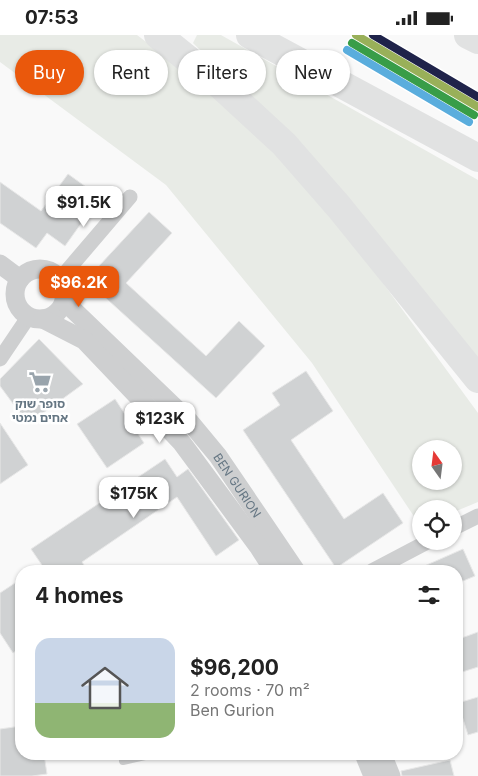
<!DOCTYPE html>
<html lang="en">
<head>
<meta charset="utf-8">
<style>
  :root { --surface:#fff; --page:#f6f6f6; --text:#222; --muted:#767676; --line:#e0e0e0; --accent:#ea580c }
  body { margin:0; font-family:Inter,"Noto Sans Hebrew",sans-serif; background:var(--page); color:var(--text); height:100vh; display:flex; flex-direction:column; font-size:19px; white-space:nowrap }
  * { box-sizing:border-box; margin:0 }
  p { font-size:16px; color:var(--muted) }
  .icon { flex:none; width:28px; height:28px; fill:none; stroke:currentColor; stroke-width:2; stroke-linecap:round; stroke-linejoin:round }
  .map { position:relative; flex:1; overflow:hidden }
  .drawer { position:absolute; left:15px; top:530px; width:448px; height:195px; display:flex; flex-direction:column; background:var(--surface); border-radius:20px; box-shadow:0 1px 4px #0004 }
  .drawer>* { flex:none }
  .banner { position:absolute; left:15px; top:15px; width:449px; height:45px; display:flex; gap:10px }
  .needle { width:32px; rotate:346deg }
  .tools { position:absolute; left:412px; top:405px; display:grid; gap:10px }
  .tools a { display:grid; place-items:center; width:50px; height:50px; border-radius:50%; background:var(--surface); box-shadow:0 1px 4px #0004; font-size:25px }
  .price { position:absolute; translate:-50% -42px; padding:0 11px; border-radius:10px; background:#fff; color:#222; font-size:16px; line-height:32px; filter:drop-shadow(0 1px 2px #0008) }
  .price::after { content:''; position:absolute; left:50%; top:30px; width:15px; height:11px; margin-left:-8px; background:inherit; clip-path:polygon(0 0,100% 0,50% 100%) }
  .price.active { background:var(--accent); color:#fff }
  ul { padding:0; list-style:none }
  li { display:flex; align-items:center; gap:15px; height:125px; padding:0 20px }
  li+li { border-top:1px solid var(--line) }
  li span { display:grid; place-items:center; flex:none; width:140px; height:100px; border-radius:15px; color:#555 }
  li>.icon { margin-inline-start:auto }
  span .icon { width:60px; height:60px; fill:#fffc; stroke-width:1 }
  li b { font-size:21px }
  h2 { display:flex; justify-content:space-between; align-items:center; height:60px; padding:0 20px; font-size:21px }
  .chip { padding:0 18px; border-radius:22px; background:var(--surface); box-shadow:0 1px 4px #0004; font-size:18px; line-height:45px }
  .chip.active { background:var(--accent); color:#fff }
  .status { display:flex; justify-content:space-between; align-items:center; height:35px; padding:0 25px; background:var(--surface); direction:ltr }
  .status svg { height:14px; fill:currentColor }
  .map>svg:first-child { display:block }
  .green { fill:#e8ebe6; fill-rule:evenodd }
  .building { fill:#d0d2d3; stroke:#e8e8e8 }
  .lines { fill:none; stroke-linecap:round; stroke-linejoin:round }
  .service { stroke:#cecfd0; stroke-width:8 }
  .minor { stroke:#cecfd0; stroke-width:15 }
  .tertiary { stroke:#cecfd0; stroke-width:19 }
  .motorway { stroke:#e1e2e2; stroke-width:28 }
  .rail-1-casing { stroke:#fff; stroke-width:11 }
  .rail-2-casing { stroke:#fff; stroke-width:11 }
  .rail-3-casing { stroke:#fff; stroke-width:11 }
  .rail-4-casing { stroke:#fff; stroke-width:11 }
  .rail-1 { stroke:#99b059; stroke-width:8 }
  .rail-2 { stroke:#389d48; stroke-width:8 }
  .rail-3 { stroke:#1f234a; stroke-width:8 }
  .rail-4 { stroke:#5aaddd; stroke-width:8 }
  .labels { text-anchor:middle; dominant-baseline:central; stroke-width:5; stroke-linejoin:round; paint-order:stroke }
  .poi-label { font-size:12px; font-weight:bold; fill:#657683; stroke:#fff }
  .street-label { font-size:12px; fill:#657683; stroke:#fff }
</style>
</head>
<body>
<div class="status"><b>07:53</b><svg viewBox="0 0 49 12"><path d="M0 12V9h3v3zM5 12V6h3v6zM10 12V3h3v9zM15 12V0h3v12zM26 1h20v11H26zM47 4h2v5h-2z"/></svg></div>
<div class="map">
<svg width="478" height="741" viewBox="0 0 478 741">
  <rect width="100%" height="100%" fill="#f9f9f9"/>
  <g class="green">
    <path d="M0 0H137L198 46 261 103 350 203 478 378V467L454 477V474H421V492L312 328 166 150 0 27ZM421 414H454V446H421Z"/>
    <path d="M197 0H221L478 145V335L241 56 193 8Z"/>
  </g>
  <g class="building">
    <path d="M68 139 100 162 65 211 47 198 36 213 0 188V147L41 176Z"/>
    <path d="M149 177 172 198 126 248 206 321 239 286 265 311 216 363 86 245Z"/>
    <path d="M39 304 83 349 28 389 0 351V344Z"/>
    <path d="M306 336 333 376 291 405 344 484 383 458 403 488 336 533 243 395 280 370 272 358Z"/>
    <path d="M115 364 144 408 107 433 77 389Z"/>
    <path d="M0 388 28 430 0 449Z"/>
    <path d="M165 424 177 442 188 434 239 505 216 521 177 462 82 527 88 536H46L31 514Z"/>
    <path d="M463 514 475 541 456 549V536H413Z"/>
    <path d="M21 544V612L13 618 0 598V558Z"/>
    <path d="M478 597V632L456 639V605Z"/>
    <path d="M478 662V697L468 700 458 668Z"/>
    <path d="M21 691V719H44L47 739 32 741H0V694Z"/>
    <path d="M450 725 454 741H402L401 736Z"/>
  </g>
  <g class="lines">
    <path class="service" d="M123 726 154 719"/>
    <g class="minor">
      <path d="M60 244 130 162"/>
      <path d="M0 324 29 281"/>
      <path d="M454 493 478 481"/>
      <path d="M372 536 429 506"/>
    </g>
    <g class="tertiary">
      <path d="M0 229 20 244"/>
      <circle cx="40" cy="259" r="25"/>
      <path id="s1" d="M64 266 189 386 218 421 296 536"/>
      <path d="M43 284 84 305 182 408 258 511 274 536"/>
      <path d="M364 719 373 741"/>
      <path d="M382 719 391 741"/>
    </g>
    <g class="motorway">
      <path d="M158 0 221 51 284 109 339 172 478 344"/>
      <path d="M250 0 478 123"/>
      <path d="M468 0 478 5"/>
    </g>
    <defs>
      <path id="rail-1" d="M356 0 478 72"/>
      <path id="rail-2" d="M352 8 474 80"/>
      <path id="rail-3" d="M373 0 478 62"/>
      <path id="rail-4" d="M347 15 469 87"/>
    </defs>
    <use href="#rail-1" class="rail-1-casing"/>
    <use href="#rail-2" class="rail-2-casing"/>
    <use href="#rail-3" class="rail-3-casing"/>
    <use href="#rail-4" class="rail-4-casing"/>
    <use href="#rail-1" class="rail-1"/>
    <use href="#rail-2" class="rail-2"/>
    <use href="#rail-3" class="rail-3"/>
    <use href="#rail-4" class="rail-4"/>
  </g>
  <defs>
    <symbol id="supermarket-bare" viewBox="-9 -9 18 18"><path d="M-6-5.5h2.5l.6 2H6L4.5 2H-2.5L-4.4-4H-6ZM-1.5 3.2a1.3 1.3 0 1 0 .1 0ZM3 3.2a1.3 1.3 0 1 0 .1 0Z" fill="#99a4ac" stroke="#fff" stroke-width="2.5" paint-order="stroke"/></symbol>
  </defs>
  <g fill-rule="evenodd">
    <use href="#supermarket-bare" x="24" y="331" width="32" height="32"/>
  </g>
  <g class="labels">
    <g class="poi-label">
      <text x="40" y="368">סופר שוק<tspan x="40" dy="14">אחים נמטי</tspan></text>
    </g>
    <g class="street-label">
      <text stroke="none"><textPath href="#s1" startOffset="254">BEN GURION</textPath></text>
    </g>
  </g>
</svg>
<div class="tools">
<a><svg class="needle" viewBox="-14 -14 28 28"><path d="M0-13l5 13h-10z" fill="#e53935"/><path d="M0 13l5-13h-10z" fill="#767676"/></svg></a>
<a><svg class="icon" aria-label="locate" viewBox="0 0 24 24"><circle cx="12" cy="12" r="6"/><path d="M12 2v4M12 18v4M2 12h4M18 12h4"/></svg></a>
</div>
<b class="price" style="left:84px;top:193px">$91.5K</b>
<b class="price active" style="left:79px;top:273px">$96.2K</b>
<b class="price" style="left:160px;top:409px">$123K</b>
<b class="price" style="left:134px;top:484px">$175K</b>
<div class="banner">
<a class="chip active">Buy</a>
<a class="chip">Rent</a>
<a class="chip">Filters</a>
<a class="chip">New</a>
</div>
<section class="drawer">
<h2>4 homes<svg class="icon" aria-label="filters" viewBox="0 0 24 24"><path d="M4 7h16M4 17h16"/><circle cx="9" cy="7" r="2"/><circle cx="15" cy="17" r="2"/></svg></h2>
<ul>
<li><span style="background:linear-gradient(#c9d6e8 65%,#8fb573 0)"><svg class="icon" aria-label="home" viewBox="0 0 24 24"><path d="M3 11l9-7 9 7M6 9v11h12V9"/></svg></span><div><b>$96,200</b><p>2 rooms · 70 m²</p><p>Ben Gurion</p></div></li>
</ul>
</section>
</div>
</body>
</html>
